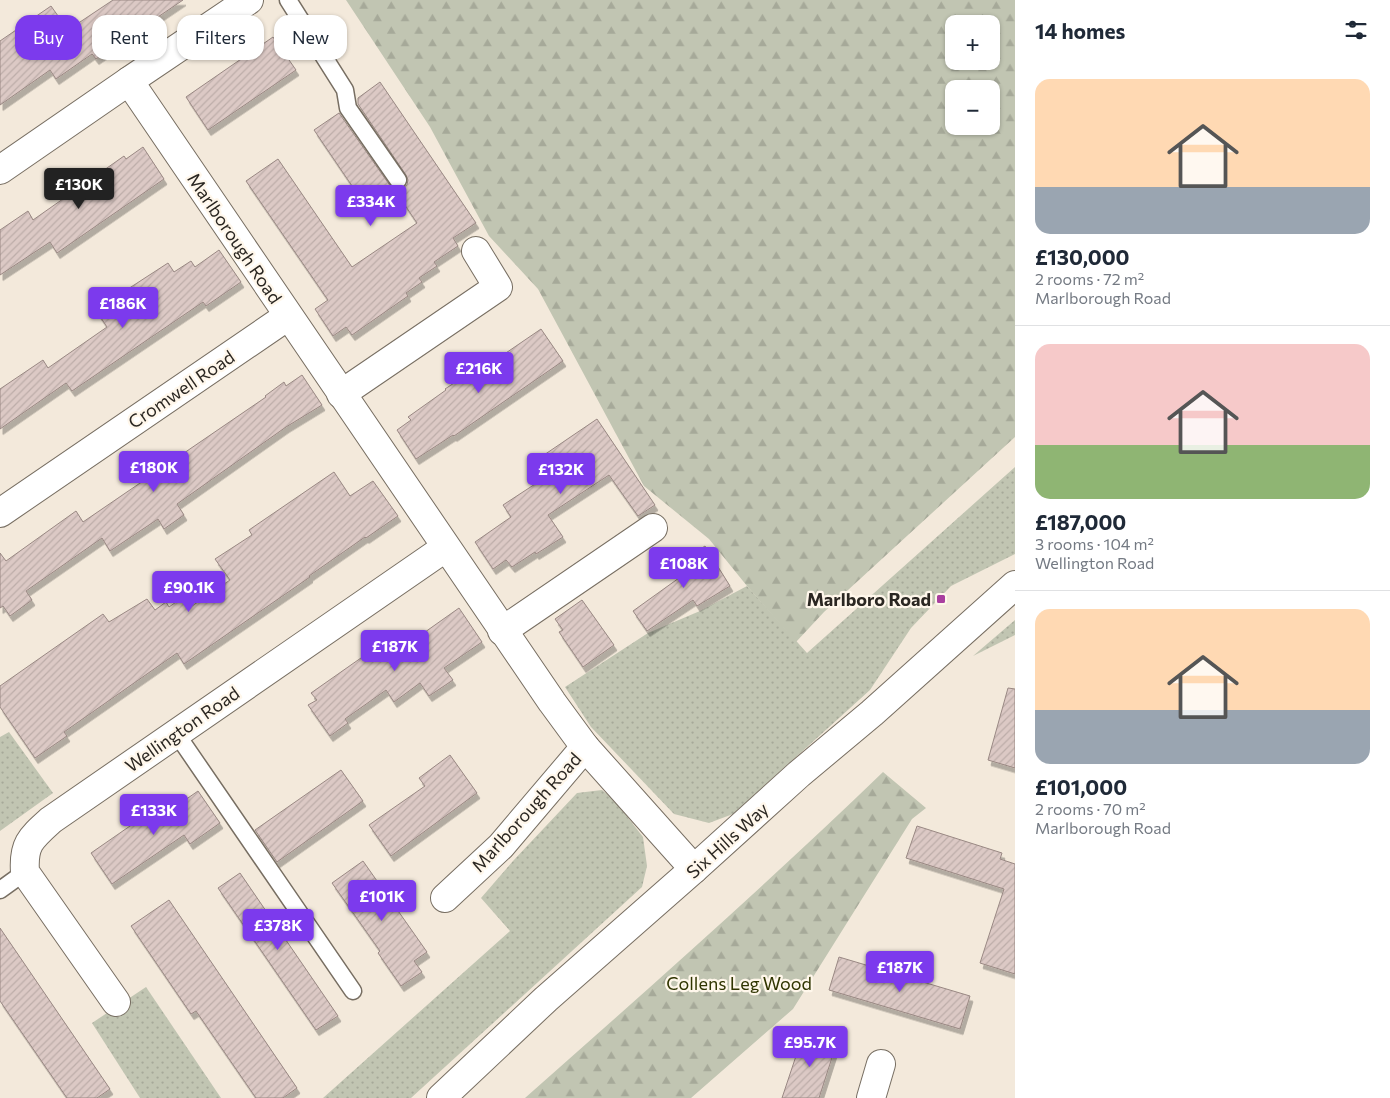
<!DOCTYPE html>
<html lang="en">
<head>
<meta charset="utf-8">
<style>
  :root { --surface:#fff; --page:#f6f6f7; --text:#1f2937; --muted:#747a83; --line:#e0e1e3; --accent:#7c3aed }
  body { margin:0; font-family:Commissioner,sans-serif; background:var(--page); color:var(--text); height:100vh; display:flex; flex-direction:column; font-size:19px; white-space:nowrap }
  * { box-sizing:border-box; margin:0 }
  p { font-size:16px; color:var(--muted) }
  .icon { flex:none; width:28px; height:28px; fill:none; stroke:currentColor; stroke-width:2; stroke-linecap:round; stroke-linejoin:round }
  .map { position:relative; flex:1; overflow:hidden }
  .details { display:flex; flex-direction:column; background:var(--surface); width:375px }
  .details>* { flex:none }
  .guide { position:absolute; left:15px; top:15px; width:475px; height:45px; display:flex; gap:10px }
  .controls { position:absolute; left:945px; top:15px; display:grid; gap:10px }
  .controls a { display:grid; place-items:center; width:55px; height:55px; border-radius:10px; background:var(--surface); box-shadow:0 1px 4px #0004; font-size:25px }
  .price { position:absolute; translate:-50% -42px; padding:0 11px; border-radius:5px; background:var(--accent); color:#fff; font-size:16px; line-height:32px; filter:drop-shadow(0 1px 2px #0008) }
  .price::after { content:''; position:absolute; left:50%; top:30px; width:15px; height:11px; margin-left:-8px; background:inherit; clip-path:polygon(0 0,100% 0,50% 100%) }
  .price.current { background:#222; color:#fff }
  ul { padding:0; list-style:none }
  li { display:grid; align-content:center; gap:10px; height:265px; padding:0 20px }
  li+li { border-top:1px solid var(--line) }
  li span { display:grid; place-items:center; height:155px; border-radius:15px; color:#555 }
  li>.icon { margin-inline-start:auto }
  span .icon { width:90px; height:90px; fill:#fffc; stroke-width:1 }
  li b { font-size:21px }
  h2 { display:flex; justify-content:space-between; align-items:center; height:60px; padding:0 20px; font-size:21px }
  .pill { padding:0 18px; border-radius:15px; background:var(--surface); box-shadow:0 1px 4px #0004; font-size:18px; line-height:45px }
  .pill.current { background:var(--accent); color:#fff }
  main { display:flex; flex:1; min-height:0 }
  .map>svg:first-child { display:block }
  .grass { fill:url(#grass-dots) }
  .forest { fill:url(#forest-firs); fill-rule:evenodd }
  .building { fill:url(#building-hatch); stroke:#998883; filter:url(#shadow) }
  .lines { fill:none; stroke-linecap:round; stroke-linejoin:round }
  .service-casing { stroke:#776e62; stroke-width:19 }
  .minor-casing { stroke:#776e62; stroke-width:30 }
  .tertiary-casing { stroke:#776e62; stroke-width:30 }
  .service { stroke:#fff; stroke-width:16 }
  .minor { stroke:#fff; stroke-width:28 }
  .tertiary { stroke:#fff; stroke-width:28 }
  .poi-dot { fill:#a93e9f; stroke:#fff7eb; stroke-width:2 }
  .labels { text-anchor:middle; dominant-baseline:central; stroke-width:4.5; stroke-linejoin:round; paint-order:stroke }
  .street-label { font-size:18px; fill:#2b2722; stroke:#fff7eb }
  .poi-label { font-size:18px; font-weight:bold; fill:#2b2722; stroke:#fff7eb; text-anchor:end }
  .park-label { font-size:18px; fill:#303501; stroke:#fff7eb }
</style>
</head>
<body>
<main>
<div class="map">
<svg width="1015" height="1098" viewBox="0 0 1015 1098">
  <defs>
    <pattern id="grass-dots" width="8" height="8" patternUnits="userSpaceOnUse" patternTransform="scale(1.25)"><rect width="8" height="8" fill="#c1c5b2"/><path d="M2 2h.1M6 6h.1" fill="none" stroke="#a6a999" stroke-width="1.8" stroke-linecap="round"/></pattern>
    <pattern id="forest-firs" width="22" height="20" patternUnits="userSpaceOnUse" patternTransform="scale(1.25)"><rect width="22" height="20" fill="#c1c5b2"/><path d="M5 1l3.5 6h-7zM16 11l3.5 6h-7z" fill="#a6a999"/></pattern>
    <pattern id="building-hatch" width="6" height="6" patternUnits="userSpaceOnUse" patternTransform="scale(1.25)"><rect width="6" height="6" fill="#dcc9c5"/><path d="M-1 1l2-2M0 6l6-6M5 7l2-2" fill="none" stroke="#bdada9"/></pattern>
    <filter id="shadow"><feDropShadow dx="3" dy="5.5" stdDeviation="0" flood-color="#0004"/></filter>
  </defs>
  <rect width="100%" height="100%" fill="#f3e9db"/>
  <g class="grass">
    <path d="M1015 467V554L951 586 911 628 870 690 733 814 709 823 674 814 591 727 565 687 648 633 700 611 747 586 807 653Z"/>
    <path d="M1015 620V635L973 656Z"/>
    <path d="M9 732 53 793 0 831V737Z"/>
    <path d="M602 790 615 801 643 837 647 866 642 887 411 1098H323L510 931 481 898 513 861 577 793Z"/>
    <path d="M146 987 221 1098H140L92 1023Z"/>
  </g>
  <g class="forest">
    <path d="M346 0H1015V437L824 612 796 642 747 586 709 539 644 486 538 289 489 236 430 127ZM954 24H991V61H954ZM954 89H991V126H954Z"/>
    <path d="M883 772 926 808 912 819 793 1009 691 1098H525C646 991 767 884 883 772Z"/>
  </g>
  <g class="building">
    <path d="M113 0H183L96 59 92 54 56 79 50 70 0 105V41L51 6 68 30Z"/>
    <path d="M273 37 296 70 208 130 186 97Z"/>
    <path d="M380 82 476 223 453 238 458 246 434 262 437 266 419 278 422 282 406 293 408 296 352 335 346 327 333 336 315 309 328 300 246 181 278 159 352 267 417 223 394 189 403 188 407 185 408 180 406 175 358 104V98Z"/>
    <path d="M339 113 391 187 365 205 314 130Z"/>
    <path d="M143 147 164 179 57 253 50 242 0 275V230L28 211 33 220 124 156 126 159Z"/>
    <path d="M219 250 241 282 206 306 203 302 72 391 66 383 0 429V389L43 360 48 368 107 327 91 303 109 290 114 298 168 263 174 272 191 261 195 267Z"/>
    <path d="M541 329 563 361 454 436 453 435 416 459 397 430 411 420 408 417 446 390 445 389 498 354 500 357Z"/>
    <path d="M302 375 322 405 286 427 177 504 184 515 164 529 158 519 110 551 102 538 26 591 32 600 10 616 3 606 0 608V553L6 561 76 511 83 522 266 397 265 396 284 382 286 386Z"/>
    <path d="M597 419 655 505 638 516 609 475 548 515 563 537 536 554 535 552 512 567 506 560 493 569 475 542 511 517 503 505 552 473 541 457Z"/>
    <path d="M334 472 350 496 373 481 398 516 366 538 365 537 309 576 310 577 184 664 177 653 64 732 67 736 35 758 0 707V686L103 614 109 622 147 599 155 610 166 602 169 607 179 600 192 606 230 580 215 559 252 535 249 530Z"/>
    <path d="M705 546 730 586 697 606 693 600 647 631 633 611 679 578 672 568Z"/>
    <path d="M582 600 614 645 583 667 559 632 563 630 555 619Z"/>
    <path d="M459 608 482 642 444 668 453 680 429 696 420 683 394 702 386 690 345 719 348 723 330 736 308 705 317 700 311 693 378 646 385 657 399 646 401 649Z"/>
    <path d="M1008 688 1015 689V768L988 760Z"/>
    <path d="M450 755 477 793 391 856 369 825 425 786 419 778Z"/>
    <path d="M341 770 363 801 277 862 255 830Z"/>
    <path d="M198 791 220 823 190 844 184 835 112 884 91 853 156 808 162 816Z"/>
    <path d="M917 826 1002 853 1000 859 1015 864V974L980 963 1004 889 906 858Z"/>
    <path d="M363 861 427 952 414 961 422 972 401 986 378 953 380 951 332 883Z"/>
    <path d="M240 873 338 1016 316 1030 218 888Z"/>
    <path d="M169 900 297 1088 283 1098H256L196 1011 191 1014 131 926Z"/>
    <path d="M0 928 110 1089 97 1098H67L0 1001Z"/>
    <path d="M839 957 970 996 960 1029 829 990Z"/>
    <path d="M804 1032 837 1042 819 1098H782Z"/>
  </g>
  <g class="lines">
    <defs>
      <g id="service">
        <path d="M288 0 345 90 348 108 398 180"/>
        <path d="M176 733 353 991"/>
        <path d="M0 890 25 872"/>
      </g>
      <g id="minor">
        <path d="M129 81 249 0"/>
        <path d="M0 170 129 81 552 702 585 747 694 869"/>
        <path d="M341 394 498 287 476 251"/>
        <path d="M0 513 288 316"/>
        <path d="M502 631 653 528"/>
        <path d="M445 898 501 846 585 747"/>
        <path d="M116 1002 25 872C23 844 31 838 51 820L445 548"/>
        <path d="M871 1098 881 1064"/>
      </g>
      <path id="tertiary" d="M441 1098 546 999 694 869 799 774 872 713 1015 585"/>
    </defs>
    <use href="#service" class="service-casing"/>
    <use href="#minor" class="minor-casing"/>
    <use href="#tertiary" class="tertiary-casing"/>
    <use href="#service" class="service"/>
    <use href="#minor" class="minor"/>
    <use href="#tertiary" class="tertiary"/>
  </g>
  <rect class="poi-dot" x="936" y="594" width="10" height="10" rx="2.5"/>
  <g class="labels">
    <g class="street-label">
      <text transform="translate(235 238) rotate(56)">Marlborough Road</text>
      <text transform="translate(181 389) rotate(-34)">Cromwell Road</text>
      <text transform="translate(182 729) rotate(-35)">Wellington Road</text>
      <text transform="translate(526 812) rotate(-48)">Marlborough Road</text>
      <text transform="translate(727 840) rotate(-42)">Six Hills Way</text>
    </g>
    <g class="poi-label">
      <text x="931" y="599">Marlboro Road</text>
    </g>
    <g class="park-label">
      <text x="739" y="983">Collens Leg Wood</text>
    </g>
  </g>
</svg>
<div class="controls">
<a>+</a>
<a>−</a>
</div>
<b class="price current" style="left:79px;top:210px">£130K</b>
<b class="price" style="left:371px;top:227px">£334K</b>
<b class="price" style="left:123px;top:329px">£186K</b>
<b class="price" style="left:479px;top:394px">£216K</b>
<b class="price" style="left:154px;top:493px">£180K</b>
<b class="price" style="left:561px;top:495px">£132K</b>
<b class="price" style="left:684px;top:589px">£108K</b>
<b class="price" style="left:189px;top:613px">£90.1K</b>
<b class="price" style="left:395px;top:672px">£187K</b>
<b class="price" style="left:154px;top:836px">£133K</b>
<b class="price" style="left:382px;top:922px">£101K</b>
<b class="price" style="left:278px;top:951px">£378K</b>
<b class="price" style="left:900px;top:993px">£187K</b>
<b class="price" style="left:810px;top:1068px">£95.7K</b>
<div class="guide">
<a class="pill current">Buy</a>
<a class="pill">Rent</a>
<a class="pill">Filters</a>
<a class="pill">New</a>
</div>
</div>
<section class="details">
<h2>14 homes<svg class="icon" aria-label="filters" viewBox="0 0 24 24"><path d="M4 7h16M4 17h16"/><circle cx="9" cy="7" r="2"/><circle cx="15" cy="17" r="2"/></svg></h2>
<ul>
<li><span style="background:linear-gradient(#ffd9b3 70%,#9aa5b1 0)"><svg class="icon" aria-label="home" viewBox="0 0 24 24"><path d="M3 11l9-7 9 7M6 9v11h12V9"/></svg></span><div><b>£130,000</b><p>2 rooms · 72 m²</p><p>Marlborough Road</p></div></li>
<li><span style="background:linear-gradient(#f6c9c9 65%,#8fb573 0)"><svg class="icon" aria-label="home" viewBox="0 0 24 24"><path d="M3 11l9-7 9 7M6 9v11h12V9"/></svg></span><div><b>£187,000</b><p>3 rooms · 104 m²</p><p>Wellington Road</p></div></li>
<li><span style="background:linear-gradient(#ffd9b3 65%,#9aa5b1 0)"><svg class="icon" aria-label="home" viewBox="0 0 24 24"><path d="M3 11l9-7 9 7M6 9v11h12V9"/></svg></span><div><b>£101,000</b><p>2 rooms · 70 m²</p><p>Marlborough Road</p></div></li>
</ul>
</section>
</main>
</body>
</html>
